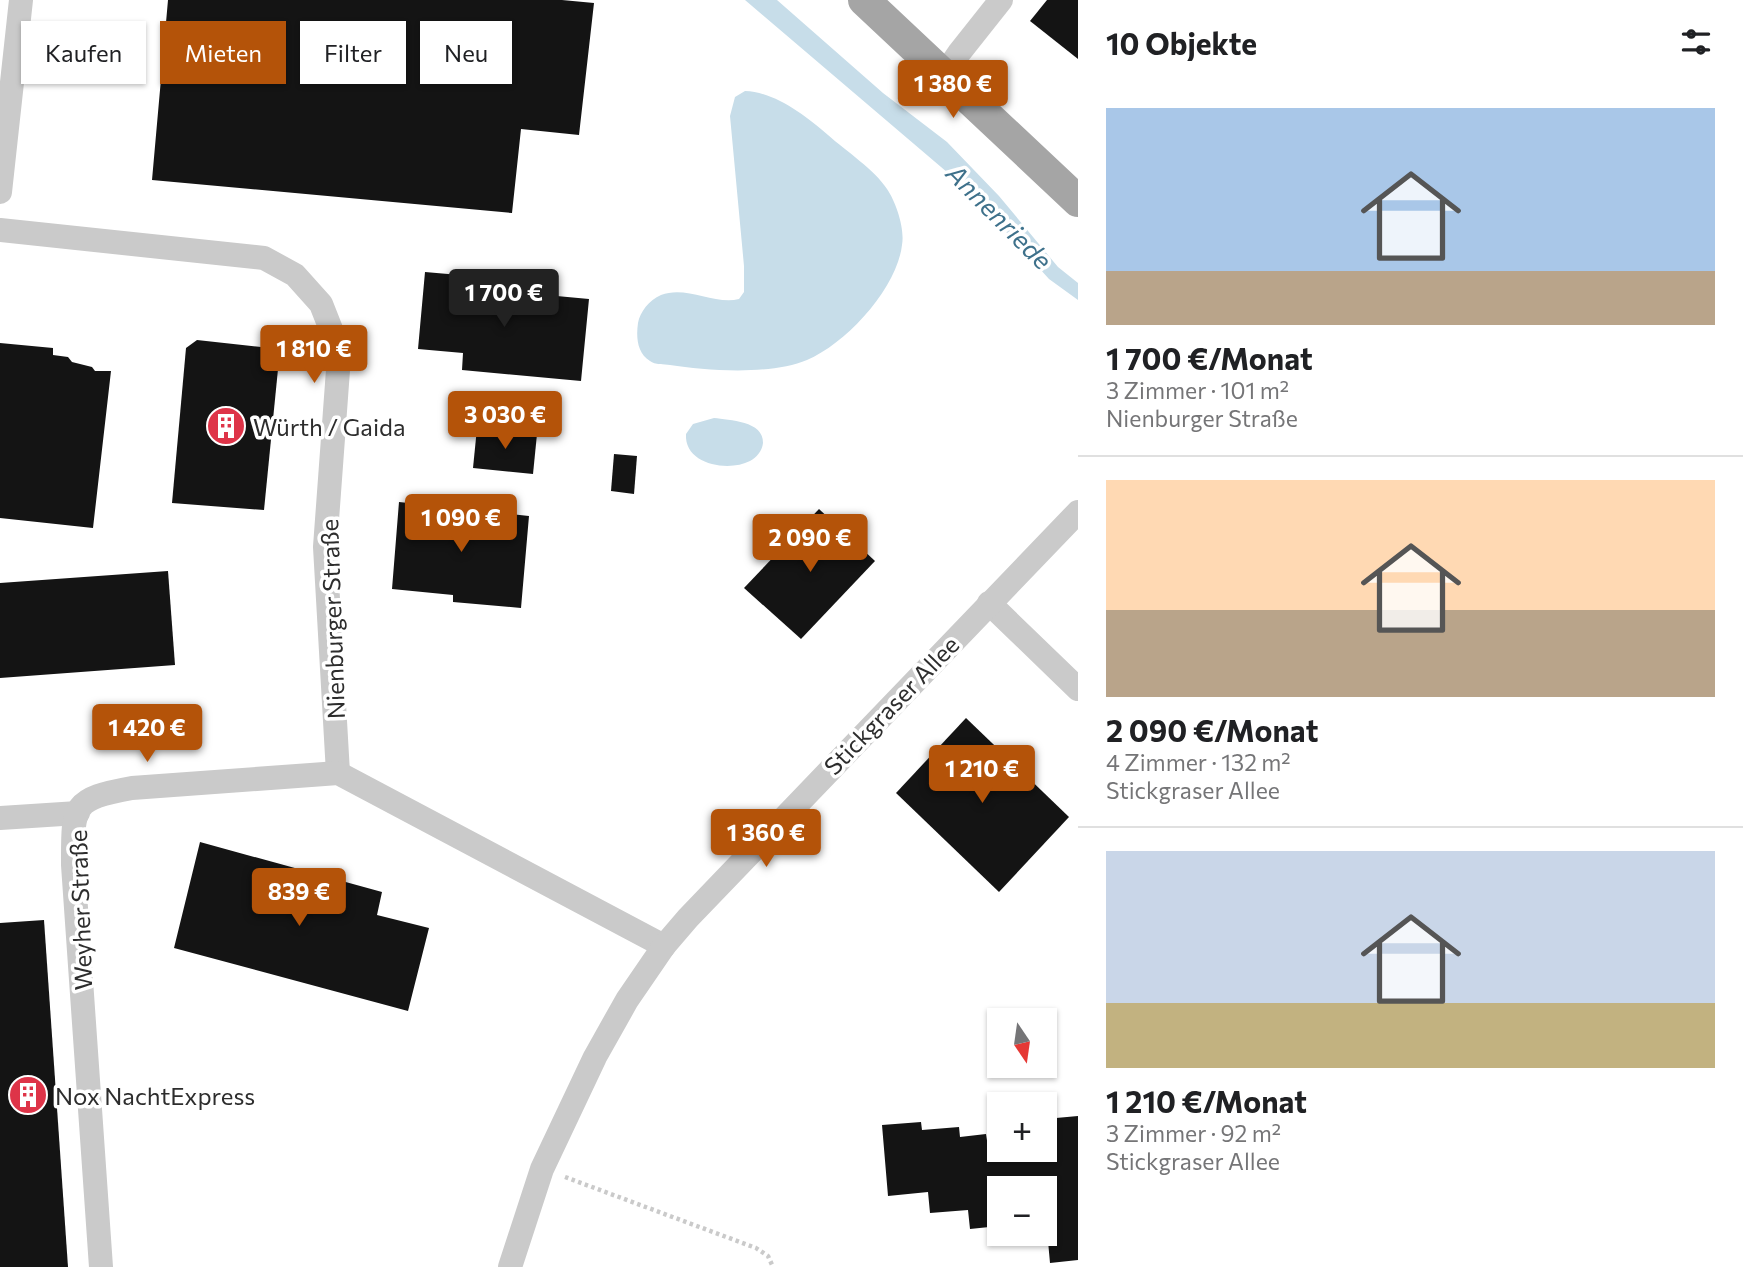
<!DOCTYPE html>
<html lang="de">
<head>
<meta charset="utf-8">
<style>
  :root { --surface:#fff; --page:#f2f2f2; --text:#202124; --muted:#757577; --line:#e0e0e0; --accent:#b45309 }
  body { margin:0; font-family:Commissioner,sans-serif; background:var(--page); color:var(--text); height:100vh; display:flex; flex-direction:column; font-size:26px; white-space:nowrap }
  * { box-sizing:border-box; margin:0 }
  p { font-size:23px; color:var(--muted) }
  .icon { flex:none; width:38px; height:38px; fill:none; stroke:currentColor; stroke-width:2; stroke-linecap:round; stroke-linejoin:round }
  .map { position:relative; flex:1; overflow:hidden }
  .panel { display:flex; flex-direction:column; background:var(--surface); width:665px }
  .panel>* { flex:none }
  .hud { position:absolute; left:21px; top:21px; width:665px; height:63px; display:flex; gap:14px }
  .needle { width:46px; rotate:167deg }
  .controls { position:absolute; left:987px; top:1008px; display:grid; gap:14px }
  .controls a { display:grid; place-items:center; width:70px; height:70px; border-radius:0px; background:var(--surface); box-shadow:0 2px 5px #0004; font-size:35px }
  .price { position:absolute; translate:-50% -60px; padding:0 16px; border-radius:7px; background:var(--accent); color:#fff; font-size:23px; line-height:46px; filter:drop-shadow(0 2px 4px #0008) }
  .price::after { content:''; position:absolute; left:50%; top:42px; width:21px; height:16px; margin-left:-10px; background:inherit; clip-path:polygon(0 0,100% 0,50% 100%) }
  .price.current { background:#222; color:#fff }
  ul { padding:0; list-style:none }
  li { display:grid; align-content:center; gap:14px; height:371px; padding:0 28px }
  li+li { border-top:2px solid var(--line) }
  li span { display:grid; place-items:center; height:217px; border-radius:0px; color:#555 }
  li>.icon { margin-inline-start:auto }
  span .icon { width:126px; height:126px; fill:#fffc; stroke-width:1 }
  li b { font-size:30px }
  h2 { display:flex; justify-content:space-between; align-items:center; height:84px; padding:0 28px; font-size:30px }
  .pill { padding:0 24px; border-radius:0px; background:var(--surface); box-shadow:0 2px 5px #0004; font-size:24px; line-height:63px }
  .pill.current { background:var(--accent); color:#fff }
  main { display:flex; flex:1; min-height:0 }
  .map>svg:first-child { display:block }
  .water { fill:#c7dde9 }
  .building { fill:#141414 }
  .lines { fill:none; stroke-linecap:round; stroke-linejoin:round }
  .path { stroke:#cacaca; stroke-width:4.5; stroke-dasharray:3.5 3.5; stroke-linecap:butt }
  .minor { stroke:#cacaca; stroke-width:24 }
  .major { stroke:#a5a5a5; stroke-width:32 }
  .labels { text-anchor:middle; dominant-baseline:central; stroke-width:7; stroke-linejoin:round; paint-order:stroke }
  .poi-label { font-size:24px; fill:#2d2d2d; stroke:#fff; text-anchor:start }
  .street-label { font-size:24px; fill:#2d2d2d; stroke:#fff }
  .water-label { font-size:26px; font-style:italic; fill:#3e718b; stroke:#fff }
</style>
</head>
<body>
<main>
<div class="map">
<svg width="1078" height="1267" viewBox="0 0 1078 1267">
  <rect width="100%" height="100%" fill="#fff"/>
  <g class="water">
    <path d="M745 0H777L883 93 947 142 999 196 1058 267 1078 283V300L1049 279 968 190Z"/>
    <path d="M745 91C775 92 806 116 828 135 846 151 875 170 887 189 896 202 905 229 902 245 897 288 847 343 807 360 772 375 708 371 670 365 664 364 655 365 650 361 637 353 636 337 638 323 640 312 649 300 661 295 686 285 714 305 739 299L744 292V266L730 116 735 97Z"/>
    <path d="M714 418C729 420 764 421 763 443 762 451 757 457 750 461 729 472 684 465 686 434L693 424Z"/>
  </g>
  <g class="building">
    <path d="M168 0H562L594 3 579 135 521 129 512 213 152 180Z"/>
    <path d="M1047 0H1078V59L1030 21Z"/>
    <path d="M425 272 471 276 470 288 589 299 581 381 462 370 463 353 418 349Z"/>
    <path d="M197 340 280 349 264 510 172 503 186 348Z"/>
    <path d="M0 343 53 348V355L68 357 72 362 92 367 95 371H111L93 528 0 518Z"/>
    <path d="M477 428 537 434 533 474 473 468Z"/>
    <path d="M614 454 637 456 634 494 611 491Z"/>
    <path d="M399 502 529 516 521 608 453 602V595L392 589Z"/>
    <path d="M819 509 875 561 801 639 744 588Z"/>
    <path d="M168 571 175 665 0 678V583Z"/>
    <path d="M966 718 1069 817 999 892 896 793Z"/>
    <path d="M200 842 382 892 377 915 429 928 408 1011 174 948Z"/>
    <path d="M44 920 68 1267H0V923Z"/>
    <path d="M1078 1116V1260L1050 1263 1048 1241 1011 1244 1010 1234H1045V1188H999V1226L970 1229 968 1210 930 1213 928 1192 888 1196 882 1125 921 1122 922 1130 959 1127 960 1137 986 1134 988 1147 999 1146V1150H1045V1119Z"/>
  </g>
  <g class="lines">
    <path class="path" d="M565 1177 756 1248 768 1256 773 1267"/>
    <g class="minor">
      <path d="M944 75 959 53 1001 0"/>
      <path d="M0 192 21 0"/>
      <path d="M0 230 264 258 295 275 321 304 334 337 338 370 325 547 338 773"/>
      <path d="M989 603 1078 689"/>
      <path d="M0 818 78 813"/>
      <path d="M101 1267 73 865C73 806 71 799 132 788L338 773 664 946"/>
      <path d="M510 1267 542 1169 595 1057 627 1000 664 946 688 918 1078 512"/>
    </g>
    <path class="major" d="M864 0 1078 201"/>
  </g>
  <defs>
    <symbol id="building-disc" viewBox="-11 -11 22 22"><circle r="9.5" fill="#de3448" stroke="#fff"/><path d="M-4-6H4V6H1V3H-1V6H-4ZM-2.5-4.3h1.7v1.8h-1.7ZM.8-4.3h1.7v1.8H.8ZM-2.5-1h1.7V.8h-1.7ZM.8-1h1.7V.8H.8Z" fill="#fff"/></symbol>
  </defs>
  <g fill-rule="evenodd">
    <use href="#building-disc" x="204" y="404" width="44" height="44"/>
    <use href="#building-disc" x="6" y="1073" width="44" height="44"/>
  </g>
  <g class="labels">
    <g class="poi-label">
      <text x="253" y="426">Würth / Gaida</text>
      <text x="55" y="1095">Nox NachtExpress</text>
    </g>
    <g class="street-label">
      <text transform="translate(332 619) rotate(-92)">Nienburger Straße</text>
      <text transform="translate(891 705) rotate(-46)">Stickgraser Allee</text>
      <text transform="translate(80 910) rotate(-92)">Weyher Straße</text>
    </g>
    <g class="water-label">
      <text transform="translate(1000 216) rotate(45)">Annenriede</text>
    </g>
  </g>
</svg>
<div class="controls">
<a><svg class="needle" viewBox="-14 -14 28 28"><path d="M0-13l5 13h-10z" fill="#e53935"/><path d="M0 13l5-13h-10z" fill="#757577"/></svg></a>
<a>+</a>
<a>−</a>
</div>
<b class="price" style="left:953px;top:120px">1 380 €</b>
<b class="price current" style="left:504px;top:329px">1 700 €</b>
<b class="price" style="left:314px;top:385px">1 810 €</b>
<b class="price" style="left:505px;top:451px">3 030 €</b>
<b class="price" style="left:461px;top:554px">1 090 €</b>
<b class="price" style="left:810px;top:574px">2 090 €</b>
<b class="price" style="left:147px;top:764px">1 420 €</b>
<b class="price" style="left:982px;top:805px">1 210 €</b>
<b class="price" style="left:766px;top:869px">1 360 €</b>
<b class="price" style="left:299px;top:928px">839 €</b>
<div class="hud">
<a class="pill">Kaufen</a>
<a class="pill current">Mieten</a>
<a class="pill">Filter</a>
<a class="pill">Neu</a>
</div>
</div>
<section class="panel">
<h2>10 Objekte<svg class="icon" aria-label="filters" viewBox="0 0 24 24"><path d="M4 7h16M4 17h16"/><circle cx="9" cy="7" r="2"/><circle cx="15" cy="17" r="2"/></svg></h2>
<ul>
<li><span style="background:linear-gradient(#a9c7e8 75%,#b9a48a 0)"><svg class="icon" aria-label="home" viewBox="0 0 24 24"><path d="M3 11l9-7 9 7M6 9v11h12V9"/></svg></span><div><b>1 700 €/Monat</b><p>3 Zimmer · 101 m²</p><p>Nienburger Straße</p></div></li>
<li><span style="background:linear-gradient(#ffd9b3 60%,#b9a48a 0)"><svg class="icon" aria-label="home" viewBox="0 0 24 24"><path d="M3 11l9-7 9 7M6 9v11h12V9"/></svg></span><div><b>2 090 €/Monat</b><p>4 Zimmer · 132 m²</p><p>Stickgraser Allee</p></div></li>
<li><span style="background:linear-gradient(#c9d6e8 70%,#c2b280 0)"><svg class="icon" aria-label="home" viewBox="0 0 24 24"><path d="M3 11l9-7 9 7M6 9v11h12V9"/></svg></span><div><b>1 210 €/Monat</b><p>3 Zimmer · 92 m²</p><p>Stickgraser Allee</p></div></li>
</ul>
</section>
</main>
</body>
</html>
